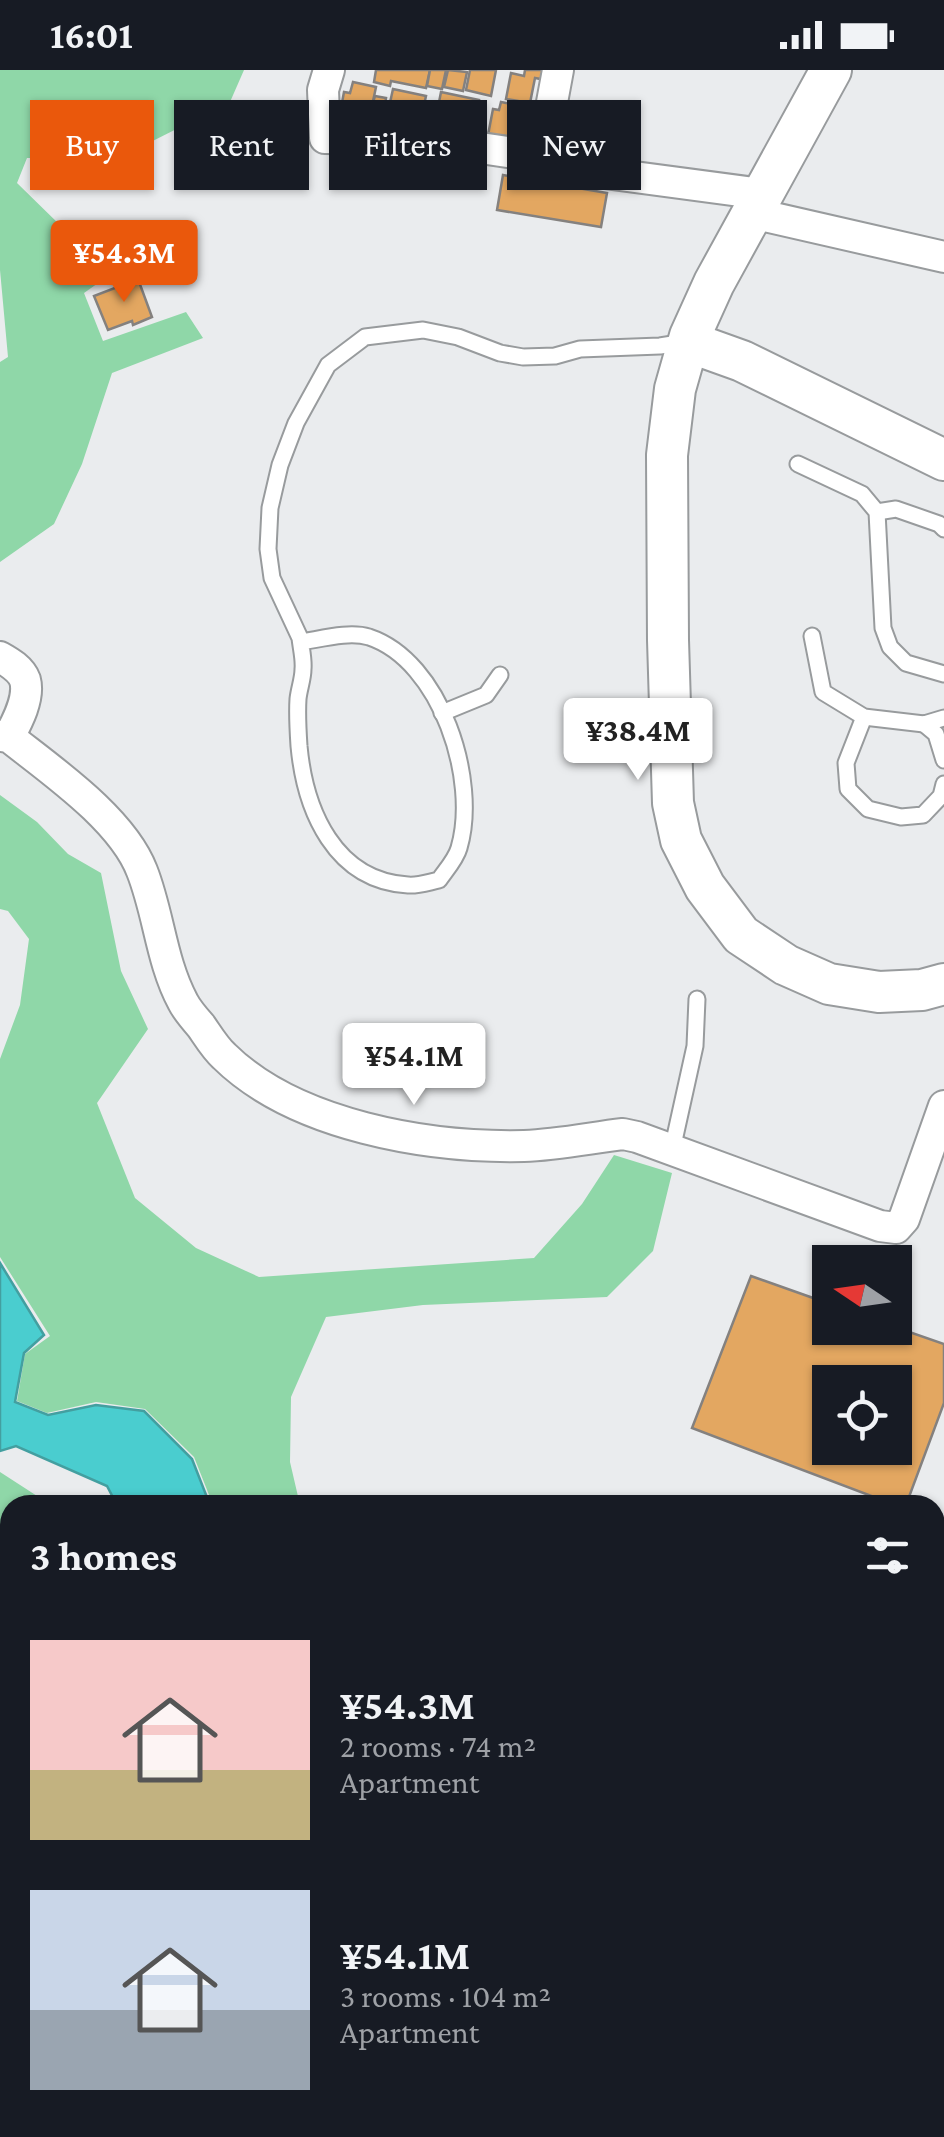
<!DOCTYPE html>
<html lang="en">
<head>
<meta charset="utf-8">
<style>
  :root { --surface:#171b24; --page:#20242c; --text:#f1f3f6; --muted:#9ea1a6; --accent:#ea580c }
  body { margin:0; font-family:"Crimson Pro",serif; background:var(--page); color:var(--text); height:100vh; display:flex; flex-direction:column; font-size:38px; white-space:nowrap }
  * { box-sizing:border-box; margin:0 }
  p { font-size:32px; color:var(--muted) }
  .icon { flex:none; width:55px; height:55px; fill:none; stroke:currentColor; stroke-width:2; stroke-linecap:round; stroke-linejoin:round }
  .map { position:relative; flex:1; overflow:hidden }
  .side { position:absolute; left:0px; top:1425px; width:945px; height:642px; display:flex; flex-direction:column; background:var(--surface); border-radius:30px 30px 0 0; box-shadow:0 2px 8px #0004 }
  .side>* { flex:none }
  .top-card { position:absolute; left:30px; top:30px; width:885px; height:90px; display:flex; gap:20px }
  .needle { width:65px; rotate:283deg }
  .tools { position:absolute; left:812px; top:1175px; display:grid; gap:20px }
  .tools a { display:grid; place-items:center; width:100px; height:100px; border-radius:0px; background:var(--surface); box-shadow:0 2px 8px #0004; font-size:50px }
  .price { position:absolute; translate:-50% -85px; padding:0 22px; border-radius:10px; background:#fff; color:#222; font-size:32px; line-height:65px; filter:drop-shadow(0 2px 5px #0008) }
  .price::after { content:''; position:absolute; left:50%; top:60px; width:30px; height:22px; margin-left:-15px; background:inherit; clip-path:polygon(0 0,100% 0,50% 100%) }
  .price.current { background:var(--accent); color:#fff }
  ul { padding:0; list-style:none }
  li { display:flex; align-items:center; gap:30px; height:250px; padding:0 30px }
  li span { display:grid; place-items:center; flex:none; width:280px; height:200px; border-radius:0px; color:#555 }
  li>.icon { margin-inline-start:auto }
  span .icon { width:120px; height:120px; fill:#fffc; stroke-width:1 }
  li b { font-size:42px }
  h2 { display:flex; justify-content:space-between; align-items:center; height:120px; padding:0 30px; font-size:42px }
  .chip { padding:0 35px; border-radius:0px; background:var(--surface); box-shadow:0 2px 8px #0004; font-size:35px; line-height:90px }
  .chip.current { background:var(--accent); color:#fff }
  .status { display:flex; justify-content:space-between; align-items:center; height:70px; padding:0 50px; background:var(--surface); direction:ltr }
  .status svg { height:28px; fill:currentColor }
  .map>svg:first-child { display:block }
  .green { fill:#8fd7a8 }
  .water { fill:#4acdcf; stroke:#439fa0; stroke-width:2.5 }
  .building { fill:#e3a761; stroke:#84817f; stroke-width:2.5; fill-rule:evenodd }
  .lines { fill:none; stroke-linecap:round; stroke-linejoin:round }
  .service-casing { stroke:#989b9d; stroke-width:19 }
  .minor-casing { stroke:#989b9d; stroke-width:34 }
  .tertiary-casing { stroke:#989b9d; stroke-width:44 }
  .service { stroke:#fff; stroke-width:15 }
  .minor { stroke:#fff; stroke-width:30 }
  .tertiary { stroke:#fff; stroke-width:40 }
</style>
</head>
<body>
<div class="status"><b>16:01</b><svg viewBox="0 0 49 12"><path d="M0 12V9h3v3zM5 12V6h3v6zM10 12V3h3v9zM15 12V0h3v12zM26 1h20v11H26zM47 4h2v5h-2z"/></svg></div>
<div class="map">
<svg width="944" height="2067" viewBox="0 0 944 2067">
  <rect width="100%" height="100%" fill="#eaecee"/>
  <g class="green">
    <path d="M0 0H244L230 32 119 88H27L17 113 63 158H84L101 211 84 223 103 271 186 242 203 268 112 303 82 394 54 454 0 492V292L8 287 0 200Z"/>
    <path d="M0 725 37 752 68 784 101 803 121 901 148 959 97 1033 135 1128 196 1178 259 1207 534 1188 582 1134 614 1085 672 1103 653 1181 607 1227 423 1235 326 1247 291 1327 290 1392 300 1435H213L194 1387 145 1339 96 1332 47 1343 17 1331 25 1284 50 1266 0 1187V989L20 935 29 869 8 841 0 839Z"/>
    <path d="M0 1402 51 1435H10V1562L0 1551Z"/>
  </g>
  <path class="water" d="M0 1193 44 1265 24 1283 15 1332 48 1345 96 1335 144 1341 192 1389 210 1435H117L107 1416 16 1376 0 1381Z"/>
  <g class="building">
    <path d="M376 0H430L426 18 391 11 390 16 374 12Z"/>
    <path d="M430 0H446L442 19 427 16Z"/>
    <path d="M448 0 467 2 463 21 444 17Z"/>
    <path d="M470 0H496L491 26 466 20Z"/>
    <path d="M525 0H549L546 10 535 8 530 33 506 29 511 3 524 6Z"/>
    <path d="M353 12 376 17 368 55 339 49 344 22 350 23Z"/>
    <path d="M393 19 426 26 419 58 386 51Z"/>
    <path d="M441 22 479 30 473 61 435 53Z"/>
    <path d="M375 26 386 28 384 39 372 36Z"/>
    <path d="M501 32 532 38 525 73 488 65 493 39 499 40Z"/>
    <path d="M503 105 607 123 601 157 497 140Z"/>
    <path d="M130 157 134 170 138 169 142 180 138 181 144 202 113 212 101 173 109 171 107 164Z"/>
    <path d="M157 199 159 206 140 212 138 206Z"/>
    <path d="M138 209 152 247 133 255 132 251 108 260 94 226Z"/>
    <path d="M751 1206 830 1234V1258L895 1257 944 1274V1333L906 1435H895L692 1358ZM830 1312H895V1378H830Z"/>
    <path d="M944 1471V1592L935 1589V1495Z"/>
    <path d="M10 1802V1838L0 1823V1809Z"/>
  </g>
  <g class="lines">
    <defs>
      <g id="service">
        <path d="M798 394 862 424 877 442 883 558 890 577 906 593 944 604"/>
        <path d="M877 442 896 439 939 454 944 459"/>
        <path d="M812 566 823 622 864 647 924 654 944 648"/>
        <path d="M301 572C321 569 349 561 369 567 441 591 479 710 459 778 456 789 446 800 439 810 429 812 418 816 408 815 335 811 305 741 299 676 298 661 297 644 298 629 299 619 303 609 303 599 304 589 301 578 300 568L272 508 268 479 270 438 280 395 296 353 328 295 365 267 423 260 458 267 500 283 523 287 555 286 580 279 660 276 685 272"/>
        <path d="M442 643 486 625 500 605"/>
        <path d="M864 647 846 693 848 719 868 739 901 747 923 745 941 726 944 714"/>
        <path d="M924 654 936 664 944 690"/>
        <path d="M672 1080 695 976 697 929"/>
      </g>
      <g id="minor">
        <path d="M329 0 323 20 325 68 426 70 549 88 567 98 762 124"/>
        <path d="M549 88 545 70 558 0"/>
        <path d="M752 143 944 187"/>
        <path d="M0 587C9 592 21 599 25 610 30 628 17 652 9 667"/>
        <path d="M0 666 9 667C52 701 122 749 142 801 159 844 161 891 183 932 187 940 194 948 201 956 208 966 215 978 224 986 295 1056 428 1078 524 1076 557 1075 590 1068 623 1064L637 1067 880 1156 896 1158 904 1149 944 1036"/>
        <path d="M935 1802 944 1787"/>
        <path d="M0 1875 10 1871"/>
        <path d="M935 1925 944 1929"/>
        <path d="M112 2058 113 2066 157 2058"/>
        <path d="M359 2058 399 2067"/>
        <path d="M794 2067 797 2058"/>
      </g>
      <g id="tertiary">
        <path d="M831 0 714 213 690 266 675 319 667 385 668 570 673 733 681 770 705 817 741 865 786 895 829 914 879 922 922 920 944 914"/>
        <path d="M689 272 742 291 944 390"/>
        <path d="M417 2058 420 2067"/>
      </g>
    </defs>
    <use href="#service" class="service-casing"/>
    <use href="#minor" class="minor-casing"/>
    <use href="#tertiary" class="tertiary-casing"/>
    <use href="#service" class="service"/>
    <use href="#minor" class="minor"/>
    <use href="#tertiary" class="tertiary"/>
  </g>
</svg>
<div class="tools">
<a><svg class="needle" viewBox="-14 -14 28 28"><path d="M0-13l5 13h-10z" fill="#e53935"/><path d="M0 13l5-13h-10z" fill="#9ea1a6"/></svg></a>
<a><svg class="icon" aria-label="locate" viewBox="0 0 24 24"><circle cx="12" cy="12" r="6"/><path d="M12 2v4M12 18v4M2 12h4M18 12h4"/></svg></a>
</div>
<b class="price current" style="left:124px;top:235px">¥54.3M</b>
<b class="price" style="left:638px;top:713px">¥38.4M</b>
<b class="price" style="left:414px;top:1038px">¥54.1M</b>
<div class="top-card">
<a class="chip current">Buy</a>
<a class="chip">Rent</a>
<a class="chip">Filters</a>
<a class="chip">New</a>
</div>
<section class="side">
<h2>3 homes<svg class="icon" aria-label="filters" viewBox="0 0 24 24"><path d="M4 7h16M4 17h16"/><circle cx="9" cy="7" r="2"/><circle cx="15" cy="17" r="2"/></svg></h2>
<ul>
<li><span style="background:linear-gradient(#f6c9c9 65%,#c2b280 0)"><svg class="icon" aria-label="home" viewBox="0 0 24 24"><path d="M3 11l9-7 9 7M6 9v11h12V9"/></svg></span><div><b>¥54.3M</b><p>2 rooms · 74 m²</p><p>Apartment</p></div></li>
<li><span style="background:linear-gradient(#c9d6e8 60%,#9aa5b1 0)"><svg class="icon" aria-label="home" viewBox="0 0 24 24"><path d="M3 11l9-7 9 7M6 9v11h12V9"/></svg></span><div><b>¥54.1M</b><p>3 rooms · 104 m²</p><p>Apartment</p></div></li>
</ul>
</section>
</div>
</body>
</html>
